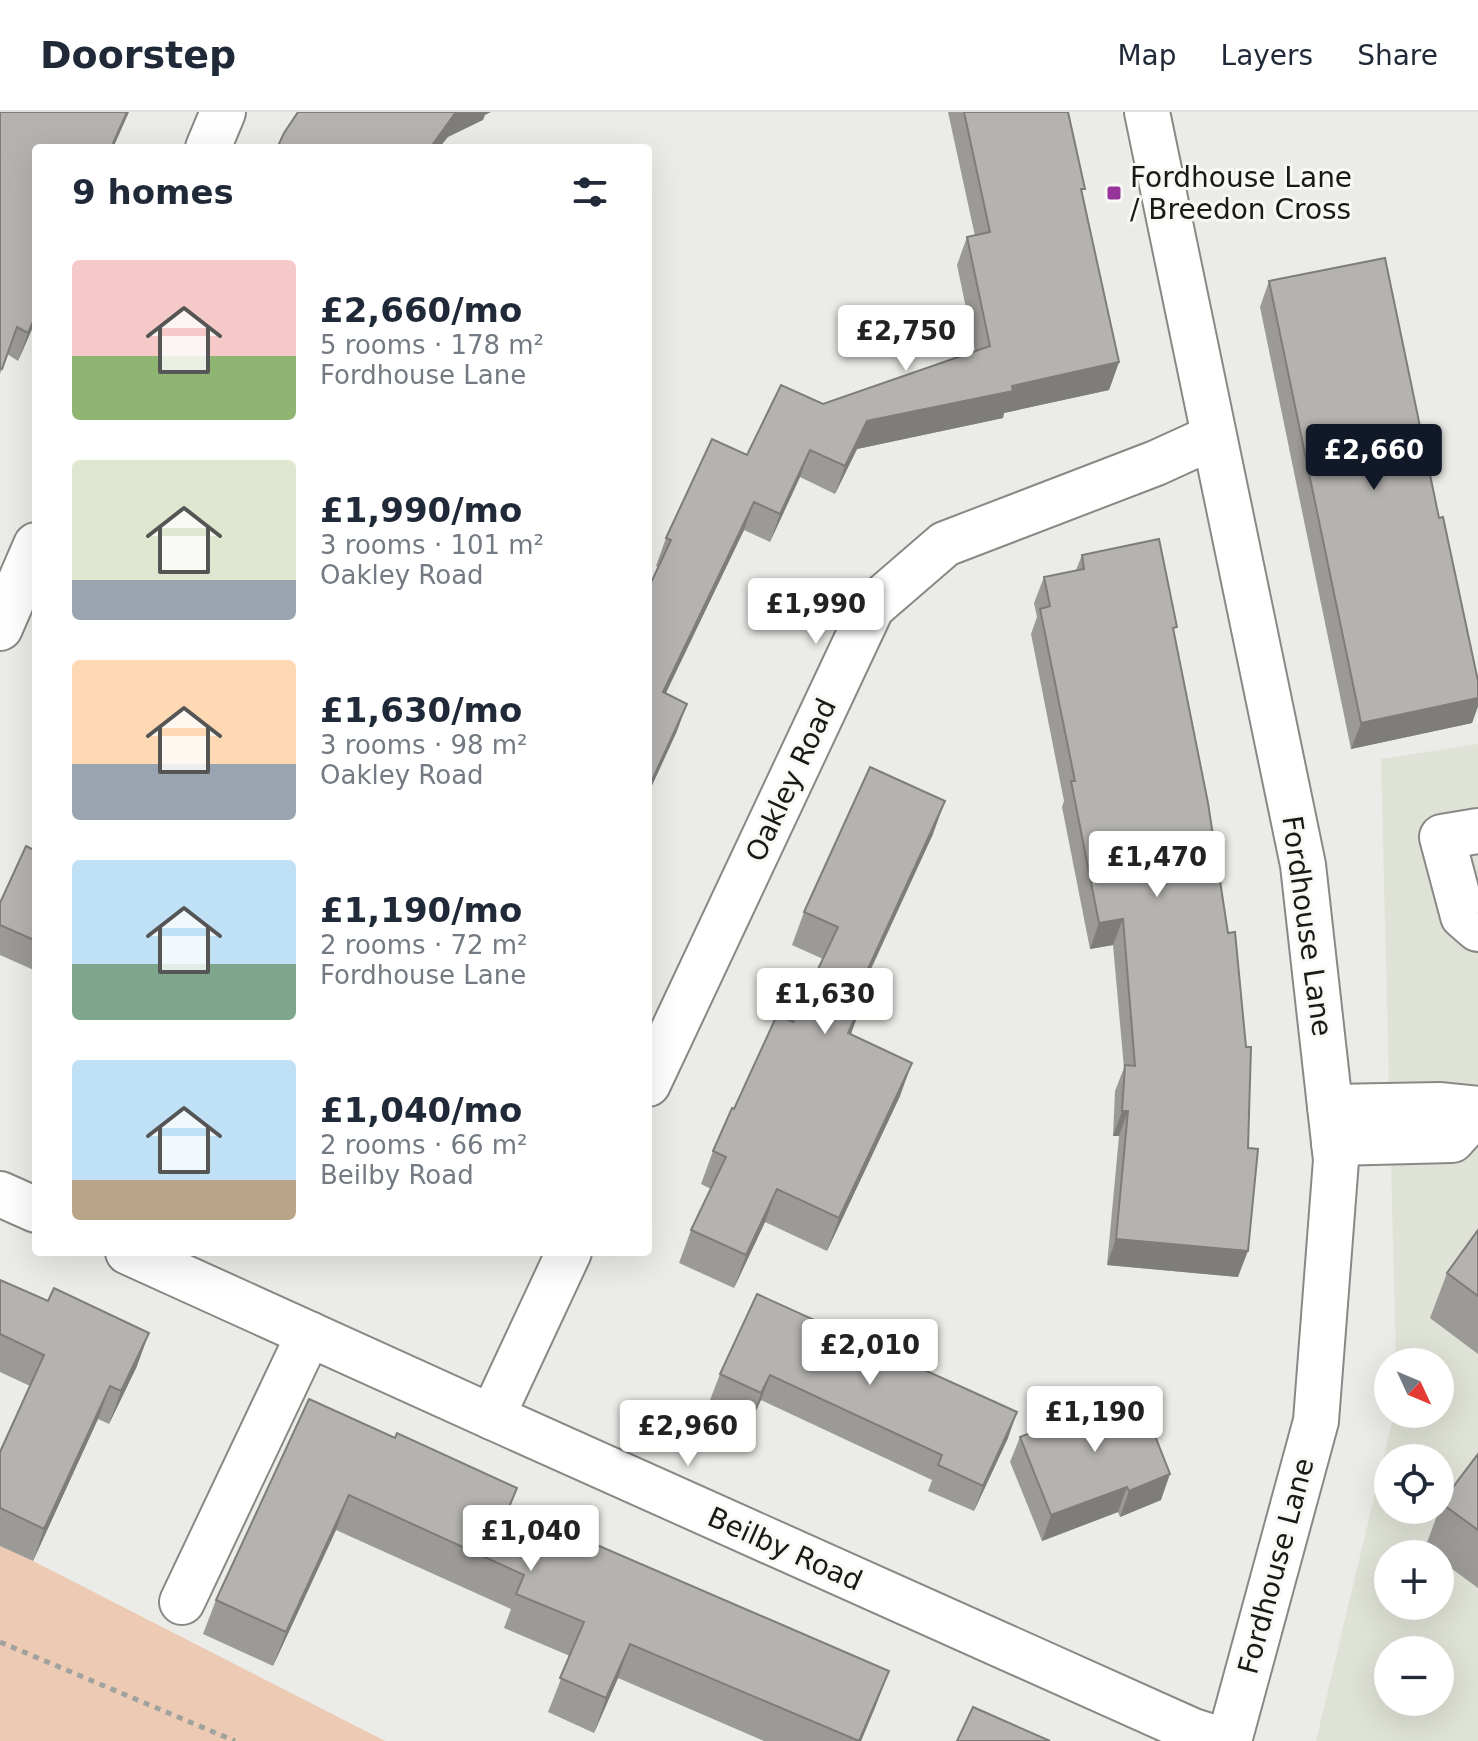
<!DOCTYPE html>
<html lang="en">
<head>
<meta charset="utf-8">
<style>
  :root { --surface:#fff; --page:#f2f2f3; --text:#1f2937; --muted:#747a83; --line:#e0e1e3; --accent:#111827 }
  body { margin:0; font-family:"DejaVu Sans",sans-serif; background:var(--page); color:var(--text); height:100vh; display:flex; flex-direction:column; font-size:30px; white-space:nowrap }
  * { box-sizing:border-box; margin:0 }
  p { font-size:26px; color:var(--muted) }
  .icon { flex:none; width:44px; height:44px; fill:none; stroke:currentColor; stroke-width:2; stroke-linecap:round; stroke-linejoin:round }
  .map { position:relative; flex:1; overflow:hidden }
  .side { position:absolute; left:32px; top:32px; width:620px; height:1112px; display:flex; flex-direction:column; background:var(--surface); border-radius:8px; box-shadow:0 8px 32px #0002 }
  .side>* { flex:none }
  .needle { width:52px; rotate:134deg }
  .controls { position:absolute; left:1374px; top:1236px; display:grid; gap:16px }
  .controls a { display:grid; place-items:center; width:80px; height:80px; border-radius:50%; background:var(--surface); box-shadow:0 8px 32px #0002; font-size:40px }
  .price { position:absolute; translate:-50% -68px; padding:0 18px; border-radius:8px; background:#fff; color:#222; font-size:26px; line-height:52px; filter:drop-shadow(0 2px 4px #0008) }
  .price::after { content:''; position:absolute; left:50%; top:48px; width:24px; height:18px; margin-left:-12px; background:inherit; clip-path:polygon(0 0,100% 0,50% 100%) }
  .price.active { background:var(--accent); color:#fff }
  ul { padding:0; list-style:none }
  li { display:flex; align-items:center; gap:24px; height:200px; padding:0 40px }
  li span { display:grid; place-items:center; flex:none; width:224px; height:160px; border-radius:8px; color:#555 }
  li>.icon { margin-inline-start:auto }
  span .icon { width:96px; height:96px; fill:#fffc; stroke-width:1 }
  li b { font-size:34px }
  h2 { display:flex; justify-content:space-between; align-items:center; height:96px; padding:0 40px; font-size:34px }
  header { display:flex; align-items:center; gap:48px; box-sizing:border-box; height:112px; padding:0 40px; background:var(--surface); border-bottom:2px solid var(--line) }
  header strong { font-size:38px }
  nav { display:flex; gap:44px; margin-inline-start:auto; font-size:28px }
  .map>svg:first-child { display:block }
  .built { fill:#dfe2d6; fill-rule:evenodd }
  .green { fill:#eccab3 }
  .lines { fill:none; stroke-linecap:round; stroke-linejoin:round }
  .minor-casing { stroke:#888985; stroke-width:48 }
  .major-casing { stroke:#888985; stroke-width:48 }
  .path { stroke:#a1a19e; stroke-width:5; stroke-dasharray:6 6; stroke-linecap:butt }
  .minor { stroke:#fff; stroke-width:44 }
  .major { stroke:#fff; stroke-width:44 }
  .wall { fill:#9c9a97 }
  .shaded-wall { fill:#7f7d7b }
  .building { fill:#b5b3b0; stroke:#7f7d7b; stroke-width:2 }
  .poi-dot { fill:#97349a; stroke:#f8f9f5; stroke-width:3 }
  .labels { text-anchor:middle; dominant-baseline:central; stroke-width:6; stroke-linejoin:round; paint-order:stroke }
  .poi-label { font-size:28px; fill:#191918; stroke:#f8f9f5; text-anchor:start }
  .street-label { font-size:28px; fill:#191918; stroke:#f8f9f5 }
</style>
</head>
<body>
<header>
<strong>Doorstep</strong>
<nav><a>Map</a><a>Layers</a><a>Share</a></nav>
</header>
<div class="map">
<svg width="1478" height="1629" viewBox="0 0 1478 1629">
  <rect width="100%" height="100%" fill="#ebebe7"/>
  <path class="built" d="M1478 632V1629H1316L1394 1302H1440V1250H1396L1381 647ZM1388 1346H1440V1398H1388ZM1388 1442H1440V1494H1388ZM1388 1538H1440V1590H1388Z"/>
  <path class="green" d="M0 1434 33 1449 385 1629H0Z"/>
  <g class="lines">
    <defs>
      <g id="minor">
        <path d="M208 36 223 0"/>
        <path d="M0 516 36 433"/>
        <path d="M1478 719 1442 725 1463 804 1478 817"/>
        <path d="M648 972 872 495 945 432 1156 351 1213 325"/>
        <path d="M1330 995 1441 993 1478 997"/>
        <path d="M1334 1031 1452 1028 1478 999"/>
        <path d="M0 1082 36 1098"/>
        <path d="M128 1140 492 1305 1193 1619 1225 1629"/>
        <path d="M492 1305 569 1140"/>
        <path d="M182 1490 309 1222"/>
      </g>
      <path id="major" d="M1147 0 1303 753 1336 1048 1316 1309 1229 1629"/>
    </defs>
    <use href="#minor" class="minor-casing"/>
    <use href="#major" class="major-casing"/>
    <path class="path" d="M0 1530 235 1629"/>
    <use href="#minor" class="minor"/>
    <use href="#major" class="major"/>
  </g>
  <g class="wall">
    <path d="M0 0 36 208 18 249 7 242 0 262Z"/>
    <path d="M948 0H1068L1083 83 1119 250 1109 278 1004 301 1003 306 857 337 835 382 800 365 770 430 744 418 665 582 677 619 648 682V477L658 455 656 454 666 426 747 343 823 292 975 239 957 153 967 125 975 124Z"/>
    <path d="M1269 169 1439 406 1478 569V594L1472 611 1351 637 1260 195Z"/>
    <path d="M1082 443 1174 523 1238 1165 1107 1153 1119 1024H1113L1115 979 1124 956 1113 833 1090 837 1062 695 1064 689 1031 522 1037 505 1034 491 1044 465 1076 458Z"/>
    <path d="M933 722 857 886 851 922 900 984 827 1139 765 1110 734 1176 679 1151 691 1118 711 1077 701 1072 713 1039 734 997 793 910 823 847 792 833 804 800Z"/>
    <path d="M36 739V859L0 843V791Z"/>
    <path d="M1478 1118V1242L1430 1206 1447 1161Z"/>
    <path d="M0 1168 137 1254 109 1312 98 1307 33 1449 0 1434V1340L30 1274 0 1260Z"/>
    <path d="M757 1182 1008 1326 974 1399 928 1379 932 1368 761 1288 752 1307 710 1288 720 1262Z"/>
    <path d="M1020 1325 1161 1388 1120 1405 1118 1400 1042 1429 1010 1350Z"/>
    <path d="M395 1326 510 1396 889 1559 876 1593 861 1629H764L618 1566 594 1621 548 1600 570 1544 504 1516 511 1497 336 1418 273 1554 203 1522 216 1488Z"/>
    <path d="M1478 1342V1476L1440 1448V1442H1432L1425 1436 1439 1398H1440L1441 1391Z"/>
  </g>
  <g class="shaded-wall">
    <path d="M127 0H129L113 36H111Z"/>
    <path d="M456 0H491L485 3 483 8 448 25 439 36H430Z"/>
    <path d="M36 203V208L18 249 28 221Z"/>
    <path d="M1119 250 1109 278 1004 301 1003 306 857 337 835 382 845 354 867 309Z"/>
    <path d="M810 338 800 365 770 430 780 402Z"/>
    <path d="M754 390 744 418 653 608 663 580Z"/>
    <path d="M1478 586V594L1472 611 1351 637 1361 611Z"/>
    <path d="M687 592 677 619 648 682V677Z"/>
    <path d="M945 689 933 722 843 918 855 885Z"/>
    <path d="M1123 807 1113 833 1090 837 1099 811Z"/>
    <path d="M863 889 851 922 848 921Z"/>
    <path d="M912 951 900 984 827 1139 839 1106Z"/>
    <path d="M1122 999H1128L1119 1024H1113Z"/>
    <path d="M777 1077 765 1110 734 1176 746 1143Z"/>
    <path d="M1116 1127 1248 1139 1238 1165 1107 1153Z"/>
    <path d="M149 1221 137 1254 109 1312 121 1279Z"/>
    <path d="M770 1263 761 1288 752 1307 761 1281Z"/>
    <path d="M110 1274 98 1307 33 1449 44 1417Z"/>
    <path d="M1017 1300 1008 1326 974 1399 983 1374Z"/>
    <path d="M1170 1362 1161 1388 1120 1405 1129 1379Z"/>
    <path d="M1127 1375 1118 1400 1042 1429 1051 1403Z"/>
    <path d="M349 1383 336 1418 273 1554 286 1520Z"/>
    <path d="M630 1532 618 1566 594 1621 606 1586Z"/>
    <path d="M889 1559 876 1593 861 1629H859Z"/>
  </g>
  <g class="building">
    <path d="M0 0H127L111 36H36V203L28 221 17 215 2 257 0 256Z"/>
    <path d="M298 0H456L430 36H277L284 21Z"/>
    <path d="M964 0H1068L1085 77H1081L1119 250 1012 274 1013 279 867 309 845 354 810 338 780 402 754 390 663 580 687 592 648 677V477L671 428 666 426 712 327 747 343 781 273 823 292 990 234 967 125 990 120Z"/>
    <path d="M1385 146 1439 406 1443 405 1478 569V586L1361 611 1269 169Z"/>
    <path d="M1159 427 1177 515 1173 516 1208 691 1228 821 1235 820 1246 935H1251L1248 1036 1258 1037 1248 1139 1116 1127 1128 999H1122L1125 953 1135 954 1123 807 1099 811 1071 669H1075L1040 497 1050 494 1044 465 1084 457 1082 443Z"/>
    <path d="M870 655 945 689 855 885 863 889 848 921 912 951 839 1106 777 1077 746 1143 691 1118 726 1045 713 1039 732 996 734 997 777 903 793 910 838 815 804 800Z"/>
    <path d="M26 734 36 739V829L0 813V791Z"/>
    <path d="M1478 1118V1184L1447 1161Z"/>
    <path d="M0 1168 48 1189 54 1176 149 1221 121 1279 110 1274 44 1417 0 1396V1340L44 1243 0 1222Z"/>
    <path d="M757 1182 1017 1300 983 1374 938 1353 942 1343 770 1263 761 1281 720 1262Z"/>
    <path d="M1137 1278 1170 1362 1129 1379 1127 1375 1051 1403 1020 1325Z"/>
    <path d="M309 1287 395 1326 397 1321 517 1376 509 1395 889 1559 859 1629 630 1532 606 1586 560 1566 584 1510 516 1482 524 1463 349 1383 286 1520 216 1488Z"/>
    <path d="M1478 1342V1418L1441 1391Z"/>
    <path d="M973 1595 1050 1629H957Z"/>
  </g>
  <rect class="poi-dot" x="1106" y="73" width="16" height="16" rx="4"/>
  <g class="labels">
    <g class="poi-label">
      <text x="1130" y="65">Fordhouse Lane<tspan x="1130" dy="32">/ Breedon Cross</tspan></text>
    </g>
    <g class="street-label">
      <text transform="translate(791 668) rotate(-65)">Oakley Road</text>
      <text transform="translate(1307 814) rotate(82)">Fordhouse Lane</text>
      <text transform="translate(785 1437) rotate(24)">Beilby Road</text>
      <text transform="translate(1276 1454) rotate(-75)">Fordhouse Lane</text>
    </g>
  </g>
</svg>
<div class="controls">
<a><svg class="needle" viewBox="-14 -14 28 28"><path d="M0-13l5 13h-10z" fill="#e53935"/><path d="M0 13l5-13h-10z" fill="#747a83"/></svg></a>
<a><svg class="icon" aria-label="locate" viewBox="0 0 24 24"><circle cx="12" cy="12" r="6"/><path d="M12 2v4M12 18v4M2 12h4M18 12h4"/></svg></a>
<a>+</a>
<a>−</a>
</div>
<b class="price" style="left:906px;top:261px">£2,750</b>
<b class="price active" style="left:1374px;top:380px">£2,660</b>
<b class="price" style="left:816px;top:534px">£1,990</b>
<b class="price" style="left:1157px;top:787px">£1,470</b>
<b class="price" style="left:825px;top:924px">£1,630</b>
<b class="price" style="left:870px;top:1275px">£2,010</b>
<b class="price" style="left:1095px;top:1342px">£1,190</b>
<b class="price" style="left:688px;top:1356px">£2,960</b>
<b class="price" style="left:531px;top:1461px">£1,040</b>
<section class="side">
<h2>9 homes<svg class="icon" aria-label="filters" viewBox="0 0 24 24"><path d="M4 7h16M4 17h16"/><circle cx="9" cy="7" r="2"/><circle cx="15" cy="17" r="2"/></svg></h2>
<ul>
<li><span style="background:linear-gradient(#f6c9c9 60%,#8fb573 0)"><svg class="icon" aria-label="home" viewBox="0 0 24 24"><path d="M3 11l9-7 9 7M6 9v11h12V9"/></svg></span><div><b>£2,660/mo</b><p>5 rooms · 178 m²</p><p>Fordhouse Lane</p></div></li>
<li><span style="background:linear-gradient(#dfe7d0 75%,#9aa5b1 0)"><svg class="icon" aria-label="home" viewBox="0 0 24 24"><path d="M3 11l9-7 9 7M6 9v11h12V9"/></svg></span><div><b>£1,990/mo</b><p>3 rooms · 101 m²</p><p>Oakley Road</p></div></li>
<li><span style="background:linear-gradient(#ffd9b3 65%,#9aa5b1 0)"><svg class="icon" aria-label="home" viewBox="0 0 24 24"><path d="M3 11l9-7 9 7M6 9v11h12V9"/></svg></span><div><b>£1,630/mo</b><p>3 rooms · 98 m²</p><p>Oakley Road</p></div></li>
<li><span style="background:linear-gradient(#bfe0f5 65%,#7fa58c 0)"><svg class="icon" aria-label="home" viewBox="0 0 24 24"><path d="M3 11l9-7 9 7M6 9v11h12V9"/></svg></span><div><b>£1,190/mo</b><p>2 rooms · 72 m²</p><p>Fordhouse Lane</p></div></li>
<li><span style="background:linear-gradient(#bfe0f5 75%,#b9a48a 0)"><svg class="icon" aria-label="home" viewBox="0 0 24 24"><path d="M3 11l9-7 9 7M6 9v11h12V9"/></svg></span><div><b>£1,040/mo</b><p>2 rooms · 66 m²</p><p>Beilby Road</p></div></li>
</ul>
</section>
</div>
</body>
</html>
